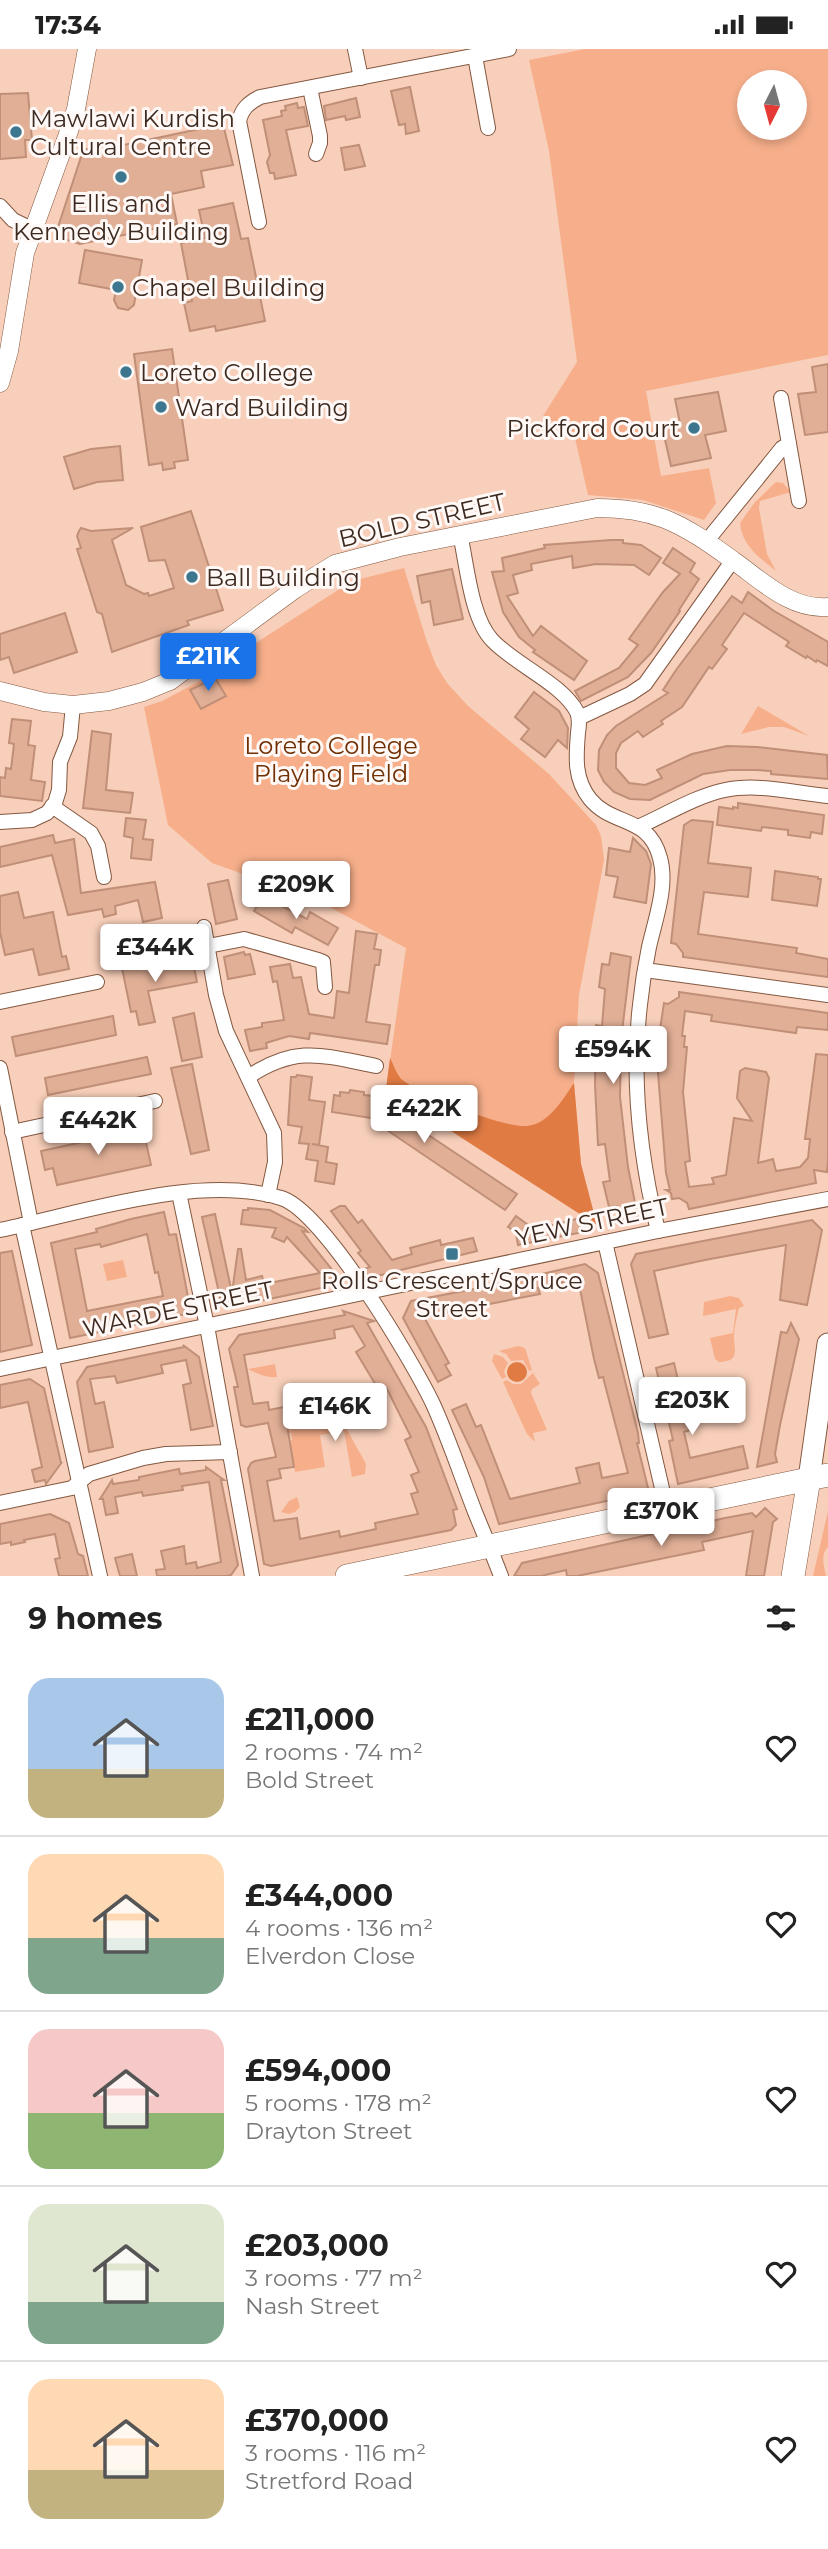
<!DOCTYPE html>
<html lang="en">
<head>
<meta charset="utf-8">
<style>
  :root { --surface:#fff; --page:#f2f2f2; --text:#222; --muted:#767676; --line:#e0e0e0; --accent:#1a73e8 }
  body { margin:0; font-family:Montserrat,sans-serif; background:var(--page); color:var(--text); height:100vh; display:flex; flex-direction:column; font-size:26px; white-space:nowrap }
  * { box-sizing:border-box; margin:0 }
  p { font-size:23px; color:var(--muted) }
  .icon { flex:none; width:38px; height:38px; fill:none; stroke:currentColor; stroke-width:2; stroke-linecap:round; stroke-linejoin:round }
  .map { position:relative; height:1527px; overflow:hidden }
  .panel { display:flex; flex-direction:column; background:var(--surface); flex:1 }
  .panel>* { flex:none }
  .needle { width:46px; rotate:186deg }
  .tools { position:absolute; left:737px; top:21px; display:grid; gap:14px }
  .tools a { display:grid; place-items:center; width:70px; height:70px; border-radius:50%; background:var(--surface); box-shadow:0 4px 10px #0003; font-size:35px }
  .price { position:absolute; translate:-50% -60px; padding:0 16px; border-radius:7px; background:#fff; color:#222; font-size:23px; line-height:46px; filter:drop-shadow(0 2px 4px #0008) }
  .price::after { content:''; position:absolute; left:50%; top:42px; width:21px; height:16px; margin-left:-10px; background:inherit; clip-path:polygon(0 0,100% 0,50% 100%) }
  .price.current { background:var(--accent); color:#fff }
  ul { padding:0; list-style:none }
  li { display:flex; align-items:center; gap:21px; height:175px; padding:0 28px }
  li+li { border-top:2px solid var(--line) }
  li span { display:grid; place-items:center; flex:none; width:196px; height:140px; border-radius:21px; color:#555 }
  li>.icon { margin-inline-start:auto }
  span .icon { width:84px; height:84px; fill:#fffc; stroke-width:1 }
  li b { font-size:30px }
  h2 { display:flex; justify-content:space-between; align-items:center; height:84px; padding:0 28px; font-size:30px }
  .status { display:flex; justify-content:space-between; align-items:center; height:49px; padding:0 35px; background:var(--surface); direction:ltr }
  .status svg { height:19px; fill:currentColor }
  .map>svg:first-child { display:block }
  .green { fill:#f7af8b; fill-rule:evenodd }
  .forest { fill:#e07b43 }
  .building { fill:#e1af96; stroke:#c08f77; stroke-width:2; fill-rule:evenodd }
  .lines { fill:none; stroke-linecap:round; stroke-linejoin:round }
  .minor-casing { stroke:#845841; stroke-width:16 }
  .tertiary-casing { stroke:#845841; stroke-width:19 }
  .secondary-casing { stroke:#845841; stroke-width:23 }
  .primary-casing { stroke:#845841; stroke-width:24 }
  .minor { stroke:#fff; stroke-width:14 }
  .tertiary { stroke:#fff; stroke-width:18 }
  .secondary { stroke:#fff; stroke-width:21 }
  .primary { stroke:#fff; stroke-width:23 }
  .poi-dot { fill:#3c778f; stroke:#fef8f6; stroke-width:2.5 }
  .labels { text-anchor:middle; dominant-baseline:central; stroke-width:6; stroke-linejoin:round; paint-order:stroke }
  .poi-label { font-size:24px; fill:#3c291f; stroke:#fef8f6; text-anchor:start }
  .street-label { font-size:24px; fill:#3c291f; stroke:#fef8f6 }
  .park-label { font-size:24px; fill:#6f2f03; stroke:#fef8f6 }
</style>
</head>
<body>
<div class="status"><b>17:34</b><svg viewBox="0 0 49 12"><path d="M0 12V9h3v3zM5 12V6h3v6zM10 12V3h3v9zM15 12V0h3v12zM26 1h20v11H26zM47 4h2v5h-2z"/></svg></div>
<div class="map">
<svg width="828" height="1527" viewBox="0 0 828 1527">
  <rect width="100%" height="100%" fill="#f8cfba"/>
  <g class="green">
    <path d="M585 0H828V306L646 342 661 427 709 419 716 454 704 471 643 451 588 446 574 385 543 367 577 313 549 102 529 11ZM749 33H794V79H749Z"/>
    <path d="M776 433 783 434 791 443 760 452 759 459 767 505 776 522C759 508 742 497 740 474L755 453Z"/>
    <path d="M404 519 427 593 436 616 447 634 468 657 549 725 596 776 601 787 604 811 579 946 574 1034 581 1115 597 1176 386 1040 406 899 318 852 212 814 168 776 144 658 162 652 213 625 262 590 352 532Z"/>
    <path d="M758 657 804 684 809 687 784 678H769L741 685Z"/>
    <path d="M123 1211 127 1228 107 1232 103 1215Z"/>
    <path d="M730 1247 739 1249 744 1257 739 1259C737 1268 734 1279 734 1289 735 1304 739 1312 719 1313L715 1310 710 1289 733 1284 736 1260 703 1267 704 1253Z"/>
    <path d="M518 1297 525 1299 532 1321 529 1322 523 1311 511 1312 506 1305 499 1302Z"/>
    <path d="M494 1305 503 1308 508 1314 504 1322 506 1328 502 1330 492 1312Z"/>
    <path d="M275 1315 277 1328C266 1329 258 1325 248 1320Z"/>
    <path d="M533 1324 540 1335 532 1340 531 1344 547 1381 533 1384 535 1393 527 1385 503 1333 507 1331 513 1335H521Z"/>
    <path d="M312 1348 317 1372 340 1368 366 1415 365 1425 352 1428 344 1382 320 1386 325 1418 295 1423 290 1392 292 1391 291 1384H288L283 1353Z"/>
    <path d="M297 1448 300 1458 295 1463 289 1465 281 1463 289 1452Z"/>
    <path d="M828 1462V1498C820 1506 824 1517 826 1527H813Z"/>
  </g>
  <g class="forest">
    <path d="M390 1009C394 1016 397 1028 404 1032 424 1047 503 1079 527 1077 549 1075 563 1050 574 1034L581 1115 597 1176 386 1040Z"/>
    <circle cx="517" cy="1323" r="10"/>
  </g>
  <g class="building">
    <path d="M410 38 419 82 406 85 405 75 399 76 391 42Z"/>
    <path d="M28 44 32 91H25L26 108 0 110V45Z"/>
    <path d="M356 49 360 68 346 71 345 67 326 71 324 57Z"/>
    <path d="M297 54 298 59 304 58 308 77 286 81 296 126 275 130 274 124H270L267 113 270 106 263 71 282 67 281 62 286 61 285 57Z"/>
    <path d="M223 75 233 116 201 122 204 138 171 145 177 175 80 195 55 187 82 105 87 100 102 104 105 100Z"/>
    <path d="M359 96 365 117 345 121 341 99Z"/>
    <path d="M233 154 241 190 248 189 265 272 216 282 215 277 190 282 184 254 192 252 181 194 205 189 199 161Z"/>
    <path d="M85 201 142 211 134 256 128 261 118 259 114 251 116 241 79 234Z"/>
    <path d="M172 300 188 411 174 413 175 419 163 421 162 414 149 416 134 305Z"/>
    <path d="M828 315V383L805 386 798 345 816 343 812 318Z"/>
    <path d="M718 343 726 382 705 386 711 409 671 417 662 377 680 374 675 350Z"/>
    <path d="M120 397 123 431 97 433 74 440 64 408 91 400Z"/>
    <path d="M191 462 223 561 187 572 189 576 112 603 102 565 97 563 77 500 81 499 77 487 79 482 81 479 91 482 133 479 112 491 126 536 144 545 148 544 149 547 174 539 165 511 149 512 141 478Z"/>
    <path d="M611 491H623V494L641 496 661 509 649 526 634 516 596 515 573 519 572 507 531 515 532 521 513 526 518 544 507 547 533 587 541 577 587 612 574 631 533 603 535 601 519 588 503 563 492 523 504 522 502 509 545 499 544 496Z"/>
    <path d="M673 499 695 514 690 523 699 530 679 561 680 562 651 604 628 628 581 652 575 642 619 619 638 596 629 590 663 543 680 525 663 514Z"/>
    <path d="M452 520 463 570 434 576 430 552 422 554 417 527Z"/>
    <path d="M748 543 774 562 828 593V617L817 611 816 613 807 607 806 609 786 597 789 593 744 564 722 596 727 600 712 620 709 618 682 658 661 672 663 675 652 682 643 688 638 682 621 694 616 704V719L629 734 645 736 662 729 657 721 692 705 727 697 757 698 827 706 828 730 771 725V722L756 721H730L703 725 650 751 630 750 614 743 604 733 598 721 599 701 607 686 616 677 668 644 663 641 676 621 732 547 742 554Z"/>
    <path d="M65 564 77 603 14 624 9 608 0 611V585Z"/>
    <path d="M215 629 226 647 201 660 190 641Z"/>
    <path d="M534 643 559 662 568 679 567 699 558 691 545 708 521 690 529 680 515 668Z"/>
    <path d="M12 670 31 672 28 696 35 697 31 731 45 733 42 752 0 747V728L5 729 6 719 11 720 14 695 9 694Z"/>
    <path d="M92 682 111 685 106 741 133 744 130 764 83 759Z"/>
    <path d="M738 754 824 766 822 785 811 783 810 789 788 786V781L762 778 761 782 717 776 719 758 733 760V758L738 759Z"/>
    <path d="M126 769 146 771 143 790 153 791 151 811 131 809 133 789 124 787Z"/>
    <path d="M692 771 713 773 708 814 751 819 748 848 704 843 698 885 797 899 796 904 828 910V928L683 908V904L676 895 671 894 684 776Z"/>
    <path d="M53 786 55 794 74 790 81 844 155 833 162 869 143 873 138 851 115 857 116 865 104 868 102 860 68 866 52 806 0 818V798Z"/>
    <path d="M633 789 646 802 651 815 646 854 614 848 618 828 606 826 609 799 630 803Z"/>
    <path d="M775 822 818 828V830H821L817 857 772 851Z"/>
    <path d="M228 831 237 870 216 875 208 835Z"/>
    <path d="M18 843 24 869 53 863 62 908 66 907 69 920 39 926 33 900 5 906 0 883V847Z"/>
    <path d="M263 847 307 870 310 863 338 879 328 896 295 878 292 884 254 862Z"/>
    <path d="M356 882 377 885 374 900 381 901 379 916H375L366 973 390 976 387 995 310 984 309 990 289 987 266 994 267 999 250 1002 245 981 262 978V974L284 971 277 932 273 933 270 918 290 915 293 929 301 928 309 965 334 969 337 942 349 944Z"/>
    <path d="M244 903 245 906 250 905 255 925 228 930 224 908Z"/>
    <path d="M611 904 631 908 621 991 620 1048 628 1118 638 1169 620 1172 617 1157 609 1158 603 1133 610 1132 605 1095 598 1096 595 1036 596 976 602 977 605 940 599 938 602 915 609 916Z"/>
    <path d="M192 908 197 933 148 942 155 973 139 976 136 962 131 963 122 919 140 914 141 918Z"/>
    <path d="M679 943 828 964V981L797 978 796 984 711 972 712 966 685 962 682 987H685L684 998H687L683 1043 690 1112 685 1113 689 1138 714 1135 712 1129 726 1126 734 1069 752 1072 737 1049 740 1022 745 1019 766 1023 769 1029 758 1114 773 1110 776 1122 800 1118 808 1109 810 1090H805L816 1005 828 1006V1110L827 1123 814 1121 816 1134 689 1160 687 1154 679 1149 672 1150 671 1144 666 1141H670L666 1124 658 1024 660 980 664 954 668 955 679 948Z"/>
    <path d="M194 964 202 1008 182 1012 173 969Z"/>
    <path d="M113 967 116 986 16 1007 12 988Z"/>
    <path d="M147 1008 151 1025 48 1046 45 1029Z"/>
    <path d="M192 1015 209 1101 191 1105 171 1019Z"/>
    <path d="M297 1026 312 1028 309 1051 325 1053 319 1096 312 1095 328 1098 326 1113 337 1115 334 1135 315 1132 318 1112 306 1110 309 1095 299 1094 302 1078 288 1076 291 1028H296Z"/>
    <path d="M350 1041 364 1043V1046L374 1047V1052L384 1053 391 1061 517 1145 505 1161 381 1077 384 1071 332 1063 334 1046 340 1047V1043L349 1044Z"/>
    <path d="M143 1080 151 1116 57 1136 53 1119 45 1121 41 1102Z"/>
    <path d="M340 1157H345L358 1174 362 1171 392 1211 412 1205 410 1199 440 1191 441 1196 473 1189 477 1202 369 1229 364 1220 370 1218 358 1204 361 1202 331 1162Z"/>
    <path d="M248 1159 270 1161 304 1179 308 1183 302 1182 313 1197 342 1233 335 1240 328 1232 326 1238 255 1253 252 1246 221 1253 202 1168 215 1165 232 1244 238 1200H241L246 1231 262 1227 264 1235 320 1224 287 1188 284 1193 272 1188 276 1179 241 1175 243 1161H248Z"/>
    <path d="M164 1163 169 1186 176 1185 191 1264 70 1289 51 1194 97 1183 96 1180 131 1170ZM147 1185 155 1224 158 1223 163 1247 87 1262 75 1200 100 1195 101 1198Z"/>
    <path d="M516 1167 535 1181 580 1169 583 1183 518 1196 516 1185 518 1184 508 1178Z"/>
    <path d="M812 1171 822 1181 807 1256 780 1251 786 1196 705 1211 654 1222 668 1285 649 1289 631 1215 636 1205Z"/>
    <path d="M12 1202 32 1296 0 1303V1204Z"/>
    <path d="M585 1215 598 1224 638 1384 639 1394H637L649 1443 499 1475 484 1428 452 1361 466 1355 476 1378 481 1376 510 1450 580 1434 576 1419 599 1414 602 1429 628 1424 603 1328 599 1329 594 1310 579 1235 573 1236 572 1231 538 1239 540 1245 424 1268 449 1314 445 1316 451 1326 438 1333 403 1269 411 1252 485 1238Z"/>
    <path d="M343 1262 374 1272 367 1274 426 1378 457 1460 453 1461 456 1476 451 1481 271 1517 264 1515 248 1420 251 1414 255 1412 276 1408 268 1374 246 1378 241 1376 234 1338H238L229 1300 239 1286 345 1266ZM353 1277 365 1297 356 1303 380 1343 387 1340 411 1388 405 1391 419 1423 411 1426 418 1443 411 1445 418 1465 375 1474 376 1480 340 1488 339 1482 300 1490 297 1469 274 1472 267 1432 281 1429 279 1420 294 1418 284 1358 269 1361 268 1353 253 1355 244 1306 335 1289 334 1281Z"/>
    <path d="M791 1274 799 1290 780 1376 775 1405 777 1413 757 1418 781 1283 787 1284Z"/>
    <path d="M183 1296 199 1308 213 1377 191 1381 183 1336 191 1334 186 1311 161 1316 163 1324 117 1334 115 1327 90 1330 95 1355 104 1353 113 1398 89 1403 77 1333 87 1318 184 1298Z"/>
    <path d="M674 1314 690 1381 684 1383 690 1409 743 1397 748 1419 678 1435 669 1392 673 1391 656 1319Z"/>
    <path d="M30 1330 44 1339 61 1414 62 1413 46 1435 45 1431 35 1433 32 1421 42 1418 28 1353 0 1359V1336Z"/>
    <path d="M206 1418 224 1431H221L238 1516 231 1526 226 1527H157L156 1521 165 1520 161 1502 184 1497 186 1515 196 1513 197 1519 221 1513 209 1433 182 1437 183 1441 143 1447 142 1443 115 1448 118 1464 106 1466 103 1450H100L112 1431 113 1435 139 1431V1428L179 1420 180 1425 206 1421Z"/>
    <path d="M765 1459 777 1470 773 1473 764 1527H746L753 1482 702 1493 704 1501 577 1527H567L566 1521 541 1527H514L522 1514 725 1469 752 1464 756 1468Z"/>
    <path d="M50 1465 69 1474 78 1505 83 1507 88 1527H59L55 1510 60 1509 55 1485 24 1491 25 1493 11 1496V1493L0 1495V1475Z"/>
    <path d="M132 1505 137 1527H120L115 1509Z"/>
  </g>
  <g class="lines">
    <defs>
      <g id="minor">
        <path d="M355 0 361 29"/>
        <path d="M475 7 488 79"/>
        <path d="M310 39 320 87V94L316 105"/>
        <path d="M0 157 13 171 32 180"/>
        <path d="M259 173 239 72C242 60 248 54 260 48L509 0"/>
        <path d="M781 349 799 452"/>
        <path d="M460 485C467 516 471 569 492 591 514 615 563 635 577 663 580 670 579 677 578 684 576 708 574 730 590 750 613 778 649 766 660 809 668 837 655 871 649 898 645 917 642 936 640 956 631 1032 640 1108 658 1182"/>
        <path d="M706 493 782 399 789 395"/>
        <path d="M579 669 630 645 645 635 733 511"/>
        <path d="M52 757 91 784 98 797 104 828"/>
        <path d="M0 773 32 771 47 764 55 754 59 741 60 713 70 688 73 656"/>
        <path d="M640 777C667 765 696 747 725 741 758 734 795 744 828 747"/>
        <path d="M204 878 216 946 226 982 274 1084 275 1113 268 1146"/>
        <path d="M208 897 244 890 318 911 323 913 325 938"/>
        <path d="M645 921 828 946"/>
        <path d="M0 953 97 933"/>
        <path d="M0 1019 31 1174"/>
        <path d="M248 1028C296 996 322 1006 376 1017"/>
        <path d="M12 1083 155 1052"/>
        <path d="M179 1144 207 1277 252 1527"/>
        <path d="M22 1176 100 1527"/>
        <path d="M0 1181C82 1164 199 1124 281 1149 323 1161 413 1313 433 1355 449 1390 461 1427 475 1463 484 1485 493 1506 501 1527"/>
        <path d="M605 1193 667 1461"/>
        <path d="M0 1320 658 1182 828 1150"/>
        <path d="M0 1454 72 1439 89 1425 143 1409 166 1405 230 1403"/>
      </g>
      <g id="tertiary">
        <path d="M0 334 9 302 25 204 67 88 76 60 87 0"/>
        <path d="M0 642 44 653 73 656 109 652 143 643 170 632 295 540 335 515 400 498 597 459C620 459 644 462 665 470 690 480 713 497 734 512 762 532 791 561 828 558"/>
      </g>
      <path id="secondary" d="M809 1430 828 1295"/>
      <g id="primary">
        <path d="M347 1527 828 1426"/>
        <path d="M793 1527 809 1430"/>
      </g>
    </defs>
    <use href="#minor" class="minor-casing"/>
    <use href="#tertiary" class="tertiary-casing"/>
    <use href="#secondary" class="secondary-casing"/>
    <use href="#primary" class="primary-casing"/>
    <use href="#minor" class="minor"/>
    <use href="#tertiary" class="tertiary"/>
    <use href="#secondary" class="secondary"/>
    <use href="#primary" class="primary"/>
  </g>
  <g class="poi-dot">
    <circle cx="16" cy="83" r="7"/>
    <circle cx="121" cy="128" r="7"/>
    <circle cx="118" cy="238" r="7"/>
    <circle cx="126" cy="323" r="7"/>
    <circle cx="161" cy="358" r="7"/>
    <circle cx="694" cy="379" r="7"/>
    <circle cx="192" cy="528" r="7"/>
    <rect x="445" y="1198" width="14" height="14" rx="3.5"/>
  </g>
  <g class="labels">
    <g class="poi-label">
      <text x="30" y="69">Mawlawi Kurdish<tspan x="30" dy="28">Cultural Centre</tspan></text>
      <text x="121" y="154" text-anchor="middle">Ellis and<tspan x="121" dy="28">Kennedy Building</tspan></text>
      <text x="132" y="238">Chapel Building</text>
      <text x="140" y="323">Loreto College</text>
      <text x="175" y="358">Ward Building</text>
      <text x="680" y="379" text-anchor="end">Pickford Court</text>
      <text x="206" y="528">Ball Building</text>
      <text x="452" y="1231" text-anchor="middle">Rolls Crescent/Spruce<tspan x="452" dy="28">Street</tspan></text>
    </g>
    <g class="street-label">
      <text transform="translate(422 471) rotate(-13)">BOLD STREET</text>
      <text transform="translate(592 1173) rotate(-12)">YEW STREET</text>
      <text transform="translate(178 1260) rotate(-12)">WARDE STREET</text>
    </g>
    <g class="park-label">
      <text x="331" y="696">Loreto College<tspan x="331" dy="28">Playing Field</tspan></text>
    </g>
  </g>
</svg>
<div class="tools">
<a><svg class="needle" viewBox="-14 -14 28 28"><path d="M0-13l5 13h-10z" fill="#e53935"/><path d="M0 13l5-13h-10z" fill="#767676"/></svg></a>
</div>
<b class="price current" style="left:208px;top:644px">£211K</b>
<b class="price" style="left:296px;top:872px">£209K</b>
<b class="price" style="left:155px;top:935px">£344K</b>
<b class="price" style="left:613px;top:1037px">£594K</b>
<b class="price" style="left:424px;top:1096px">£422K</b>
<b class="price" style="left:98px;top:1108px">£442K</b>
<b class="price" style="left:692px;top:1388px">£203K</b>
<b class="price" style="left:335px;top:1394px">£146K</b>
<b class="price" style="left:661px;top:1499px">£370K</b>
</div>
<section class="panel">
<h2>9 homes<svg class="icon" aria-label="filters" viewBox="0 0 24 24"><path d="M4 7h16M4 17h16"/><circle cx="9" cy="7" r="2"/><circle cx="15" cy="17" r="2"/></svg></h2>
<ul>
<li><span style="background:linear-gradient(#a9c7e8 65%,#c2b280 0)"><svg class="icon" aria-label="home" viewBox="0 0 24 24"><path d="M3 11l9-7 9 7M6 9v11h12V9"/></svg></span><div><b>£211,000</b><p>2 rooms · 74 m²</p><p>Bold Street</p></div><svg class="icon" aria-label="heart" viewBox="0 0 24 24"><path d="M12 20l-8-8c-3-5 5-10 8-4 3-6 11-1 8 4z"/></svg></li>
<li><span style="background:linear-gradient(#ffd9b3 60%,#7fa58c 0)"><svg class="icon" aria-label="home" viewBox="0 0 24 24"><path d="M3 11l9-7 9 7M6 9v11h12V9"/></svg></span><div><b>£344,000</b><p>4 rooms · 136 m²</p><p>Elverdon Close</p></div><svg class="icon" aria-label="heart" viewBox="0 0 24 24"><path d="M12 20l-8-8c-3-5 5-10 8-4 3-6 11-1 8 4z"/></svg></li>
<li><span style="background:linear-gradient(#f6c9c9 60%,#8fb573 0)"><svg class="icon" aria-label="home" viewBox="0 0 24 24"><path d="M3 11l9-7 9 7M6 9v11h12V9"/></svg></span><div><b>£594,000</b><p>5 rooms · 178 m²</p><p>Drayton Street</p></div><svg class="icon" aria-label="heart" viewBox="0 0 24 24"><path d="M12 20l-8-8c-3-5 5-10 8-4 3-6 11-1 8 4z"/></svg></li>
<li><span style="background:linear-gradient(#dfe7d0 70%,#7fa58c 0)"><svg class="icon" aria-label="home" viewBox="0 0 24 24"><path d="M3 11l9-7 9 7M6 9v11h12V9"/></svg></span><div><b>£203,000</b><p>3 rooms · 77 m²</p><p>Nash Street</p></div><svg class="icon" aria-label="heart" viewBox="0 0 24 24"><path d="M12 20l-8-8c-3-5 5-10 8-4 3-6 11-1 8 4z"/></svg></li>
<li><span style="background:linear-gradient(#ffd9b3 65%,#c2b280 0)"><svg class="icon" aria-label="home" viewBox="0 0 24 24"><path d="M3 11l9-7 9 7M6 9v11h12V9"/></svg></span><div><b>£370,000</b><p>3 rooms · 116 m²</p><p>Stretford Road</p></div><svg class="icon" aria-label="heart" viewBox="0 0 24 24"><path d="M12 20l-8-8c-3-5 5-10 8-4 3-6 11-1 8 4z"/></svg></li>
</ul>
</section>
</body>
</html>
